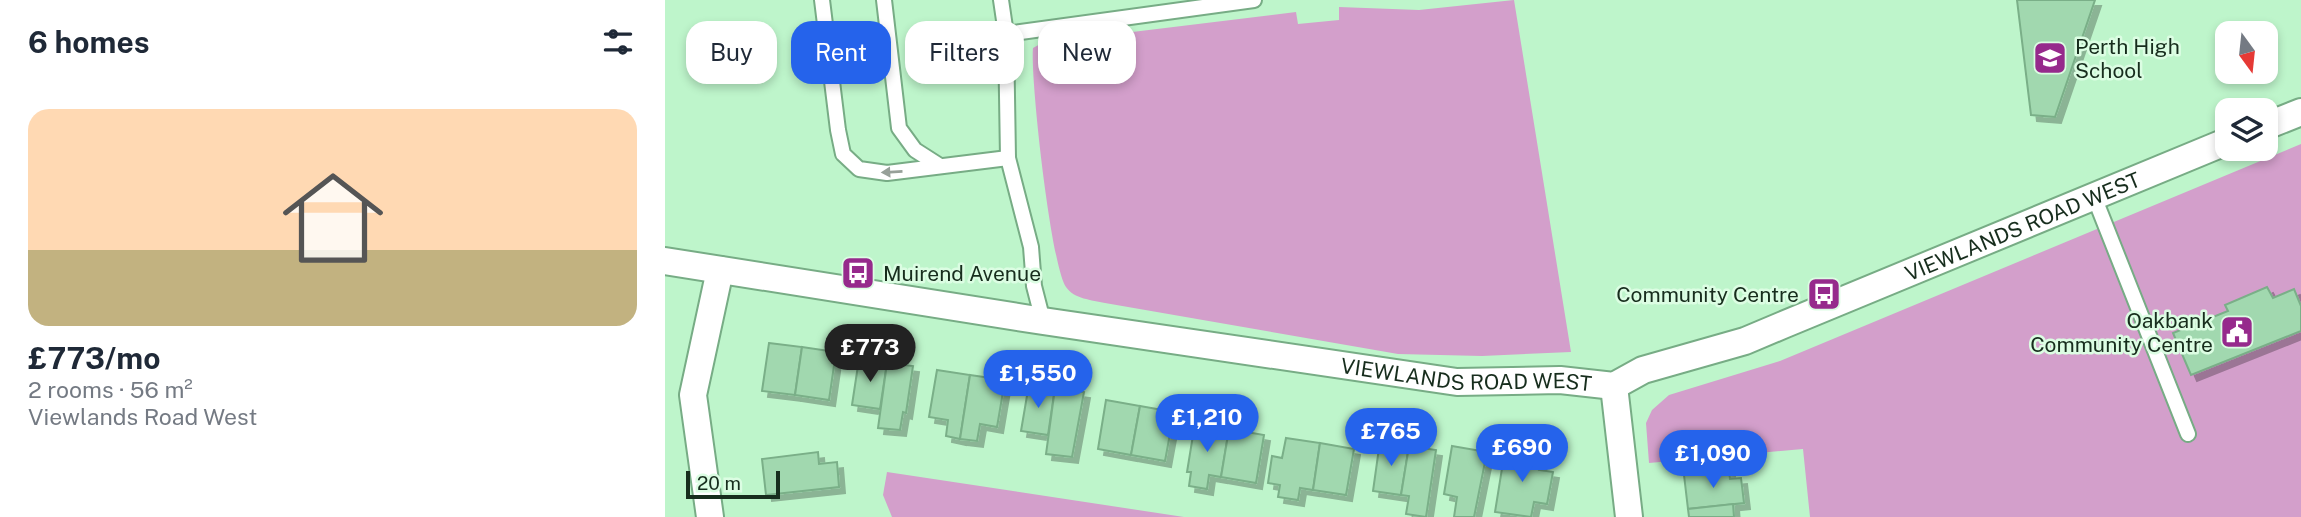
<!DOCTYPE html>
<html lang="en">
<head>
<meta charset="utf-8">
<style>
  :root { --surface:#fff; --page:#f6f6f7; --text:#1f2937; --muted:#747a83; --accent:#2563eb }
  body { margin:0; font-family:"Public Sans",sans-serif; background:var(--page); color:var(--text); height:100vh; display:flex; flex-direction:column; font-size:26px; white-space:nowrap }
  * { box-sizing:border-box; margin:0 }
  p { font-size:23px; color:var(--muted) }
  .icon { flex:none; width:38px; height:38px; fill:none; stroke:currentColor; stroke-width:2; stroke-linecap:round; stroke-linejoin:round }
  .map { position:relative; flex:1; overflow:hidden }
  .drawer { display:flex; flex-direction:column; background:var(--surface); width:665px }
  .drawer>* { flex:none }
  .hud { position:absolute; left:21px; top:21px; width:665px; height:63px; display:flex; gap:14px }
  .needle { width:46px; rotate:165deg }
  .controls { position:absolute; left:1550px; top:21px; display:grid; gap:14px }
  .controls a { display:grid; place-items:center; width:63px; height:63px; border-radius:14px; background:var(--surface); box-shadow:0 4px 10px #0003; font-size:35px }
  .scale { position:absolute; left:21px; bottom:18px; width:94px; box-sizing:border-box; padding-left:7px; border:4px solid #172d1d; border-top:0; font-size:19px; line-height:24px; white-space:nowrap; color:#172d1d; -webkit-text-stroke:5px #dcfde3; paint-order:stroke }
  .price { position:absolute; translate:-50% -60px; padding:0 16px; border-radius:24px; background:var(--accent); color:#fff; font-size:23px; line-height:46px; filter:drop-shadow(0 2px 4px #0008) }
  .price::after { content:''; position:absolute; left:50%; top:42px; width:21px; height:16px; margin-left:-10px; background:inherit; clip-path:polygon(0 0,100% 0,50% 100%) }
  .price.current { background:#222; color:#fff }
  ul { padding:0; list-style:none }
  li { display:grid; align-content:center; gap:14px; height:371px; padding:0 28px }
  li span { display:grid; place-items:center; height:217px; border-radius:21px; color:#555 }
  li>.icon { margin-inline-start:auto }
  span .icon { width:126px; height:126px; fill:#fffc; stroke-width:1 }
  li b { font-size:30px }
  h2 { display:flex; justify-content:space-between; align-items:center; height:84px; padding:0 28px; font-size:30px }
  .chip { padding:0 24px; border-radius:21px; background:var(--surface); box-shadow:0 4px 10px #0003; font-size:24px; line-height:63px }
  .chip.current { background:var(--accent); color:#fff }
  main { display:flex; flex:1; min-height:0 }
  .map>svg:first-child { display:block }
  .green { fill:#d39fcb }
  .building { fill:#a1d8af; stroke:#7aaf88; stroke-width:2; filter:url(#shadow) }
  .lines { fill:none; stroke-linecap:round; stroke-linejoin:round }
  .service-casing { stroke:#77ac85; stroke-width:18 }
  .minor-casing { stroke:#77ac85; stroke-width:30 }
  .service { stroke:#fff; stroke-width:14 }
  .minor { stroke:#fff; stroke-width:26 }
  .oneway { fill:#97a099 }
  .labels { text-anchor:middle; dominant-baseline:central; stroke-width:5; stroke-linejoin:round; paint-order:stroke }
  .poi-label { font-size:21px; fill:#172d1d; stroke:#dcfde3; text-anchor:start }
  .street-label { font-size:21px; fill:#172d1d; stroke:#dcfde3 }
</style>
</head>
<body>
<main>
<section class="drawer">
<h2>6 homes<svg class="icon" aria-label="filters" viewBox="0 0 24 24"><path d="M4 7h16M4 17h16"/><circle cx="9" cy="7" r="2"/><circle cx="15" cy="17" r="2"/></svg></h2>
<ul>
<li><span style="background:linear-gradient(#ffd9b3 65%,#c2b280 0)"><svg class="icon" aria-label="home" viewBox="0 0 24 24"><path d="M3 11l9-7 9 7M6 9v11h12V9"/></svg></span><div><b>£773/mo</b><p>2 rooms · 56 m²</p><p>Viewlands Road West</p></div></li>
</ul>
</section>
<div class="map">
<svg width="1636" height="517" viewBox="0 0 1636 517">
  <defs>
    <filter id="shadow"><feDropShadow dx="6" dy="6" stdDeviation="0" flood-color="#0004"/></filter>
  </defs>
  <rect width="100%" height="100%" fill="#bef5cb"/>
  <g class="green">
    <path d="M849 0 906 352 817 356 733 354 440 303C427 300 409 299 401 287 386 266 365 77 368 48L377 43 631 12 633 24 674 20V7L754 10Z"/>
    <path d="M1636 144V517H1145L1138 449 984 463 981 423 987 410 1004 395 1115 361Z"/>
    <path d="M222 472 519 517H227L218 495Z"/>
  </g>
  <g class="building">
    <path d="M1352 0H1430L1390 117 1366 115Z"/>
    <path d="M1602 287 1608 298 1629 289 1636 306V331L1526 375 1508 333 1563 311 1560 305Z"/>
    <path d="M104 343 137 347 130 395 97 391Z"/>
    <path d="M137 347 171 352 164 400 130 395Z"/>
    <path d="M194 359 222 363 215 409 187 405Z"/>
    <path d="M222 363 248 366 241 413 238 412 235 430 213 428Z"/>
    <path d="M272 370 305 375 295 439 281 436 283 420 264 417Z"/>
    <path d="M305 375 340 380 332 427 315 424 312 441 295 439Z"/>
    <path d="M364 384 390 388 383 435 356 431Z"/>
    <path d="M390 388 419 392 407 457 381 454Z"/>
    <path d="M441 400 475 406 466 455 433 449Z"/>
    <path d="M475 406 509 412 500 461 466 455Z"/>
    <path d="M530 423 564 429 556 477 544 475 542 489 524 486 526 472H522Z"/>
    <path d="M564 429 599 435 591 483 556 477Z"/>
    <path d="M621 438 655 443 648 490 635 488 633 500 613 497 615 485 603 483 607 456 617 458Z"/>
    <path d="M715 441 744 446 736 495 708 491Z"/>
    <path d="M655 443 689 449 681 495 648 490Z"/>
    <path d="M744 446 771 450 761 517 741 514 744 496 736 495Z"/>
    <path d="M787 446 822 452 809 517H789L792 497 779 494Z"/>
    <path d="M840 450 877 456 874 470 888 472 882 504 869 502 866 517 830 512Z"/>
    <path d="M153 452 154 464 172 462 174 487 101 495 97 459Z"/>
    <path d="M1064 471 1065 479 1076 478 1079 503 1023 509 1019 475Z"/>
    <path d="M1068 504 1069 517H1024L1023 509Z"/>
  </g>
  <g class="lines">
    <defs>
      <g id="service">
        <path d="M157 0 173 130 178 154 194 169 222 173 343 158"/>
        <path d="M219 0 234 128 250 150 275 166"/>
        <path d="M336 0 341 34 343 158 366 247 369 286 378 321"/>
        <path d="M341 34 589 0"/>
        <path d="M1428 194 1523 434"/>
      </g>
      <g id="minor">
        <path d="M1601 126 1636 112"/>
        <path id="s1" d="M0 261 378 321 792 382 895 380 949 386 978 370 1080 341 1118 325 1563 141"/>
        <path d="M949 386 964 517"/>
        <path d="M45 517 28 395 55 270"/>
      </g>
    </defs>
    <use href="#service" class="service-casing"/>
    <use href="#minor" class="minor-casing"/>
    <use href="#service" class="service"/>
    <use href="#minor" class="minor"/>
  </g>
  <defs><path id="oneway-solid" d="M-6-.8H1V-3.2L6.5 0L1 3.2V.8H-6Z" transform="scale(1.75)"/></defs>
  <use class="oneway" href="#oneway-solid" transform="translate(227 172) rotate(177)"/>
  <defs>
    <symbol id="school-square" viewBox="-11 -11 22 22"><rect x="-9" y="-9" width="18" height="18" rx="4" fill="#962a8c" stroke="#dcfde3"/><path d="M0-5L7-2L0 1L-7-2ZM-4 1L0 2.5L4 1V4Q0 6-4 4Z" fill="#fff"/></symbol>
    <symbol id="bus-square" viewBox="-11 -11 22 22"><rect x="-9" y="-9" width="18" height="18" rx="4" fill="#962a8c" stroke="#dcfde3"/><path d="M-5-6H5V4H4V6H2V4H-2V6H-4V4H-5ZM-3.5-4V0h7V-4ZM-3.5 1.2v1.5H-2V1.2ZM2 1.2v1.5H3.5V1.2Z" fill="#fff"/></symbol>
    <symbol id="civic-square" viewBox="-11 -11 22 22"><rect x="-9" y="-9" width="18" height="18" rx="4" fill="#962a8c" stroke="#dcfde3"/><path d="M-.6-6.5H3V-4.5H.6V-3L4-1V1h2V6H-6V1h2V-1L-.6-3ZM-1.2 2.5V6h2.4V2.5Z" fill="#fff"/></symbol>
  </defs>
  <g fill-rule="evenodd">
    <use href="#school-square" x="1366" y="39" width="38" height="38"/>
    <use href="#bus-square" x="174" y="254" width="38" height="38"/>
    <use href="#bus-square" x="1140" y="275" width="38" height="38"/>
    <use href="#civic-square" x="1553" y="313" width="38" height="38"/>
  </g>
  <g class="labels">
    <g class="poi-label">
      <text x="1410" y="46">Perth High<tspan x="1410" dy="24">School</tspan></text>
      <text x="218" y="273">Muirend Avenue</text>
      <text x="1134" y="294" text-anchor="end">Community Centre</text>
      <text x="1548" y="320" text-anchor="end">Oakbank<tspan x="1548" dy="24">Community Centre</tspan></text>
    </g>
    <g class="street-label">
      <text stroke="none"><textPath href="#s1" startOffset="1398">VIEWLANDS ROAD WEST</textPath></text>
      <text stroke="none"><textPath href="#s1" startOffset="810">VIEWLANDS ROAD WEST</textPath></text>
    </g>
  </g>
</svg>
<div class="controls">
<a><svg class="needle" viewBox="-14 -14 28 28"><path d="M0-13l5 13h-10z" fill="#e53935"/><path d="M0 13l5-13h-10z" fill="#747a83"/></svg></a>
<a><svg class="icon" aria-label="layers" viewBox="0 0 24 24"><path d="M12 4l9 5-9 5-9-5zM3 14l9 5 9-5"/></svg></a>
</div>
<div class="scale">20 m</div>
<b class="price current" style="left:205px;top:384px">£773</b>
<b class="price" style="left:373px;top:410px">£1,550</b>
<b class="price" style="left:542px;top:454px">£1,210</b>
<b class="price" style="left:726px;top:468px">£765</b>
<b class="price" style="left:857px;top:484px">£690</b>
<b class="price" style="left:1048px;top:490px">£1,090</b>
<div class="hud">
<a class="chip">Buy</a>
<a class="chip current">Rent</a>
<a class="chip">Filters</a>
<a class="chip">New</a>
</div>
</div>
</main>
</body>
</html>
